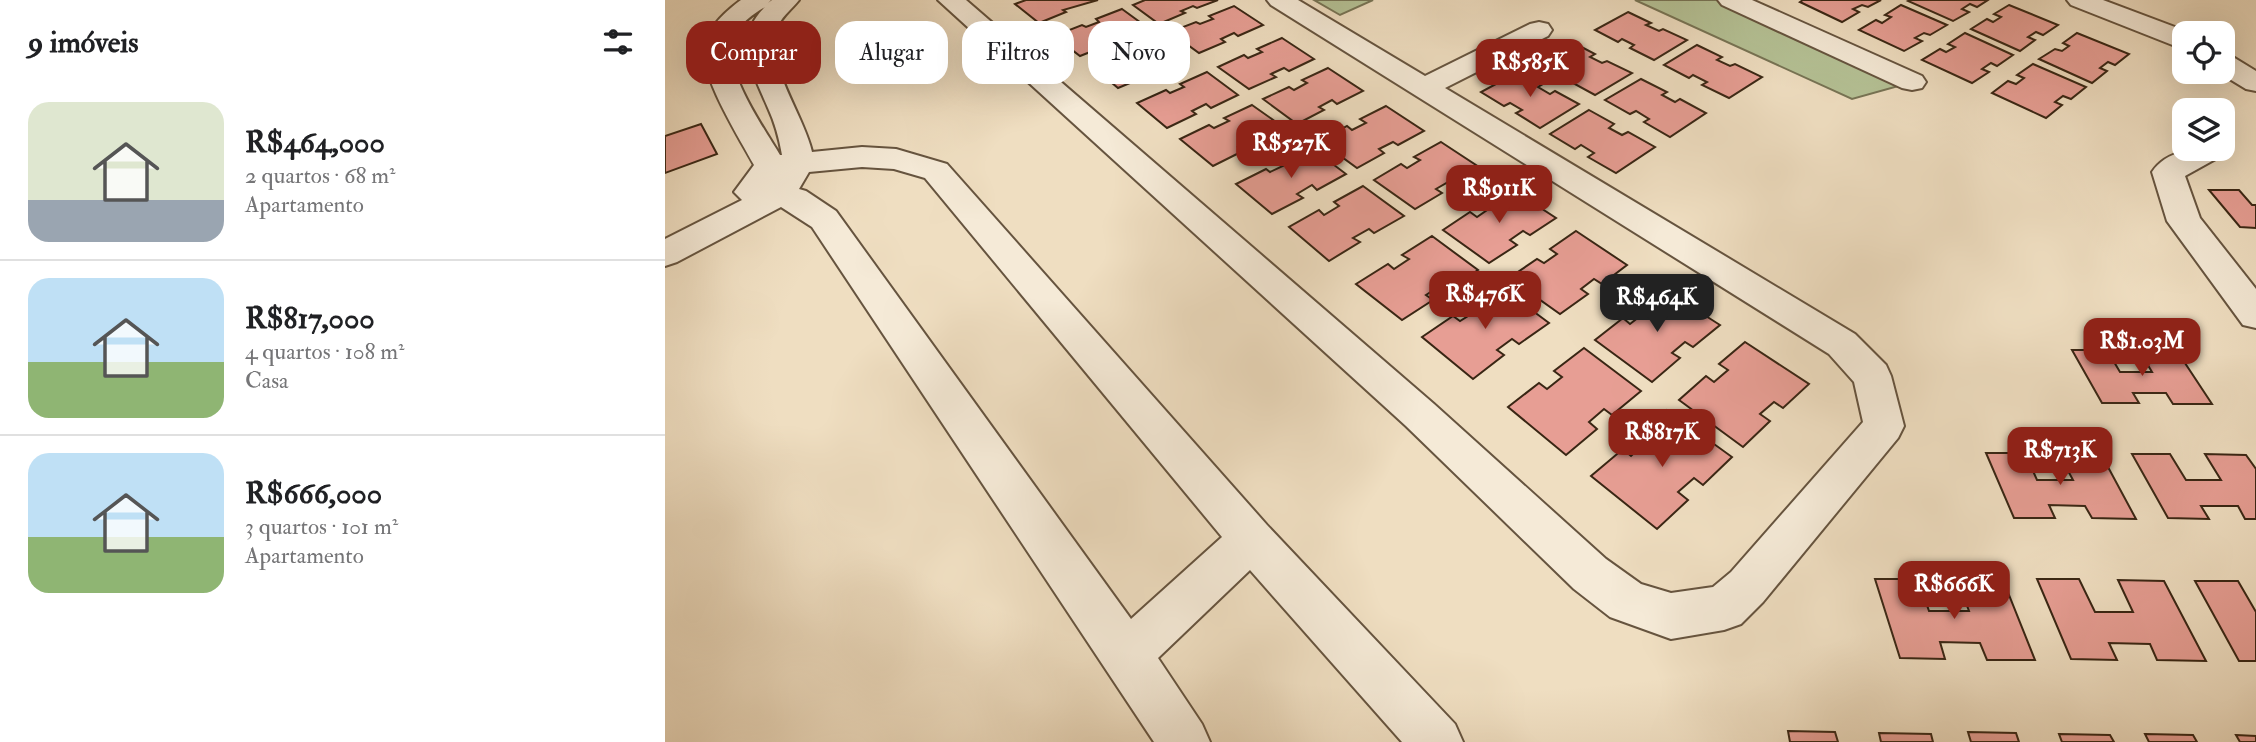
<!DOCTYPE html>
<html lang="pt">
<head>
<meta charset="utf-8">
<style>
  :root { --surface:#fff; --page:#f2f2f2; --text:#202124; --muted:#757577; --line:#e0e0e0; --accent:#8f2418 }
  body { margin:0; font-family:"IM FELL Double Pica",serif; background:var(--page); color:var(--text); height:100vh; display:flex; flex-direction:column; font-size:26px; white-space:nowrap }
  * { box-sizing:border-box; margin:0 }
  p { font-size:23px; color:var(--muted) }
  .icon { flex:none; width:38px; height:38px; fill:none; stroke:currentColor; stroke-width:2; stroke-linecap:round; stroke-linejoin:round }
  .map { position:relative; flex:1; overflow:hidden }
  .panel { display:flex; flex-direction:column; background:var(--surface); width:665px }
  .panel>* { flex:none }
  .guide { position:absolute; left:21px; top:21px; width:665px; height:63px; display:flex; gap:14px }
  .tools { position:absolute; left:1507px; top:21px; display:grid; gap:14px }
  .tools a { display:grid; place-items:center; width:63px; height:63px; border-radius:14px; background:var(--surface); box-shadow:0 7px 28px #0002; font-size:35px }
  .price { position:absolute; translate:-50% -60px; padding:0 16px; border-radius:14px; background:var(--accent); color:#fff; font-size:23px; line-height:46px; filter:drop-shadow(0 2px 4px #0008) }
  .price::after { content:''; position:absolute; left:50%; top:42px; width:21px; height:16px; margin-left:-10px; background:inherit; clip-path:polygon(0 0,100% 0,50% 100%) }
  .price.current { background:#222; color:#fff }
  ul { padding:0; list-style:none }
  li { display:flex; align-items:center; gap:21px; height:175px; padding:0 28px }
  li+li { border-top:2px solid var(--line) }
  li span { display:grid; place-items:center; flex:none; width:196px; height:140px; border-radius:21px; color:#555 }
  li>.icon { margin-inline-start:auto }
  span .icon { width:84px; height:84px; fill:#fffc; stroke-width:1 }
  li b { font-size:30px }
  h2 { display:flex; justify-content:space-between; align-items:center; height:84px; padding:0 28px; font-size:30px }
  .tag { padding:0 24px; border-radius:21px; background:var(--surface); box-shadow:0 7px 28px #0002; font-size:24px; line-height:63px }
  .tag.current { background:var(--accent); color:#fff }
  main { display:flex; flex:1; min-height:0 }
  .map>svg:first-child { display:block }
  .green { fill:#b5c296; stroke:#777455; stroke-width:2 }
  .building { fill:#e79e94; stroke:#392614; stroke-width:2 }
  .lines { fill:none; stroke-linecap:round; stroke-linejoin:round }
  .minor-casing { stroke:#66543f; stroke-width:4 }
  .minor { fill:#f5ead7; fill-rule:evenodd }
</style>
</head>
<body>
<main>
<section class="panel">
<h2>9 imóveis<svg class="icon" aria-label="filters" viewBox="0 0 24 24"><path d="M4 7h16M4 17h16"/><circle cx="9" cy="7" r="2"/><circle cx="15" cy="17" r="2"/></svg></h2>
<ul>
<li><span style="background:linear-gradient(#dfe7d0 70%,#9aa5b1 0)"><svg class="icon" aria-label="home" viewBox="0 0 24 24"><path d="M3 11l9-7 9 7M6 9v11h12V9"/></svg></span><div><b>R$464,000</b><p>2 quartos · 68 m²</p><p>Apartamento</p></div></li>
<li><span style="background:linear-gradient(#bfe0f5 60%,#8fb573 0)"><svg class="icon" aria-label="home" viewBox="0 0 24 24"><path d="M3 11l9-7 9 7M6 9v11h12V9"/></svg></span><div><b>R$817,000</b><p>4 quartos · 108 m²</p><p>Casa</p></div></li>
<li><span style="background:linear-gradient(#bfe0f5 60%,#8fb573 0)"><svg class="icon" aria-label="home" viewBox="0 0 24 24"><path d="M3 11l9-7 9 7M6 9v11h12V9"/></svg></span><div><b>R$666,000</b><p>3 quartos · 101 m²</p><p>Apartamento</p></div></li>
</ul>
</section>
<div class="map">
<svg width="1591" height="742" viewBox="0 0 1591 742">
  <rect width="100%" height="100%" fill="#efdec1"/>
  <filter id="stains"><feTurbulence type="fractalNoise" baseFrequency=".00286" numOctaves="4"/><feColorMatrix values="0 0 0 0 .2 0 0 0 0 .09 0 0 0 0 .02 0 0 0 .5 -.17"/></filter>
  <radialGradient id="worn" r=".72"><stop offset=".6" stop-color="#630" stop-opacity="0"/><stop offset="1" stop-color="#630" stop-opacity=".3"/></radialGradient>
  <g class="green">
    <path d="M649 0H708L675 15Z"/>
    <path d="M970 0H1059L1237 85 1187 99Z"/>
  </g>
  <g class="building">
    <path d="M361 0H433L398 10 401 12 374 23 350 4Z"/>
    <path d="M480 0H553L532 8 528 6 516 11 520 13 494 24 468 5Z"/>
    <path d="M1138 0H1216L1203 7 1197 5 1188 9 1194 12 1177 22 1135 2Z"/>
    <path d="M1245 0H1323L1312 7 1305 4 1297 9 1304 12 1288 21 1243 1Z"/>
    <path d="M1236 5 1282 25 1265 35 1259 33 1250 38 1257 41 1239 51 1194 30 1211 20 1217 23 1226 17 1220 15Z"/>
    <path d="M1344 5 1393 25 1378 35 1371 32 1363 37 1370 40 1355 51 1306 29 1322 19 1328 22 1336 17 1329 14Z"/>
    <path d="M569 6 598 25 573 36 569 33 556 39 560 42 534 53 505 32 531 22 535 24 548 19 544 16Z"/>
    <path d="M457 9 483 28 457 39 453 36 439 42 443 45 415 56 389 36 417 25 421 27 434 22 431 19Z"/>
    <path d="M963 12 986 23 981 25 994 31 998 29 1022 40 989 60 965 48 969 45 957 39 953 42 930 30Z"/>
    <path d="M1300 33 1348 55 1332 66 1326 63 1317 69 1324 72 1307 83 1257 60 1275 49 1281 52 1290 47 1283 44Z"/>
    <path d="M1412 33 1464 54 1450 65 1443 62 1435 68 1442 71 1427 83 1374 59 1390 49 1397 51 1404 46 1398 43Z"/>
    <path d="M495 37 523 57 496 69 492 66 478 72 482 76 453 88 426 65 454 54 458 57 472 51 468 48Z"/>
    <path d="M617 38 649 59 624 71 619 68 606 74 611 77 584 89 553 67 579 55 583 58 597 52 592 49Z"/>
    <path d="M907 42 930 54 925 57 937 63 942 61 967 73 930 95 906 82 911 79 899 72 894 75 871 62Z"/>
    <path d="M1032 45 1057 57 1052 60 1065 66 1070 64 1097 77 1064 98 1037 85 1042 82 1028 75 1024 78 999 65Z"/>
    <path d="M1368 64 1421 87 1406 99 1398 96 1390 102 1397 105 1381 118 1327 93 1343 81 1351 84 1359 78 1352 75Z"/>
    <path d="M663 68 698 91 672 104 667 100 654 107 659 110 632 124 598 99 624 87 629 90 642 83 637 80Z"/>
    <path d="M855 71 878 84 873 87 885 94 890 91 914 104 875 128 851 113 857 110 845 103 839 106 816 92Z"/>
    <path d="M542 72 573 95 546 108 541 104 527 111 531 114 502 128 472 103 501 90 505 93 519 87 515 84Z"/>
    <path d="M976 79 1002 92 997 95 1010 102 1015 99 1041 113 1005 137 979 122 984 119 971 111 965 114 940 100Z"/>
    <path d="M587 105 621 129 593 143 588 140 573 147 578 151 548 166 515 139 544 125 549 128 564 121 559 118Z"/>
    <path d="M721 106 759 131 733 145 728 142 714 149 719 153 692 168 655 141 682 126 687 130 701 123 695 119Z"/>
    <path d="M924 110 949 124 944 128 957 135 963 132 990 147 951 173 923 157 929 153 916 145 910 149 885 134Z"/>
    <path d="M36 124 52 154 0 173V136Z"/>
    <path d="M776 142 817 169 791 185 785 181 771 189 777 193 750 209 709 180 736 164 742 168 755 160 749 157Z"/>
    <path d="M644 146 681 174 652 190 647 185 632 194 638 198 607 214 571 184 601 169 605 172 620 165 616 161Z"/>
    <path d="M698 186 739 216 709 233 704 229 688 238 695 242 664 261 624 227 654 210 659 215 674 206 669 202Z"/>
    <path d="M845 188 891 218 865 235 858 231 845 240 852 245 824 263 778 230 805 212 812 217 825 208 819 204Z"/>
    <path d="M1544 190H1574L1587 205H1591V228L1575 227Z"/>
    <path d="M911 231 962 265 937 284 929 279 916 289 923 294 895 314 844 278 872 259 879 263 892 254 885 249Z"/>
    <path d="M767 236 813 270 783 290 777 285 761 295 768 300 737 320 691 284 723 264 729 269 744 259 737 255Z"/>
    <path d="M833 285 884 323 854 344 847 339 832 350 839 355 808 379 757 337 788 316 795 321 811 311 803 305Z"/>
    <path d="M997 288 1055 325 1028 347 1020 342 1007 353 1015 358 987 382 930 340 958 318 965 324 979 313 972 308Z"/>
    <path d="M1080 342 1144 384 1118 408 1109 402 1095 414 1105 421 1078 447 1014 400 1041 376 1049 382 1063 370 1054 364Z"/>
    <path d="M919 348 976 391 947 415 939 409 924 422 932 429 901 455 843 407 874 383 882 389 897 377 889 371Z"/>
    <path d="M1407 350H1442L1455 372H1487L1474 350 1512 351 1547 404H1508L1501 393H1468L1474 403H1437Z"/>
    <path d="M1002 410 1067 457 1038 485 1029 478 1013 492 1023 500 992 529 926 476 958 449 966 456 981 442 973 435Z"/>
    <path d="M1321 453H1360L1372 480H1408L1394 454H1436L1471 519 1427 518 1420 506 1384 505 1390 518H1349Z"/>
    <path d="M1467 454H1505L1521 480H1556L1540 454 1581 455 1591 469V519H1580L1573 506H1536L1544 519 1503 518Z"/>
    <path d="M1210 579H1253L1264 611H1304L1292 579 1338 580 1370 660H1322L1315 643 1275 642 1280 659 1235 658Z"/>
    <path d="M1372 579H1414L1430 612H1468L1453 580 1499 581 1541 661 1492 660 1485 644 1444 643 1452 660 1406 659Z"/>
    <path d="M1530 581H1573L1591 612V661H1574Z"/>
    <path d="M1123 731 1170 732 1173 742H1125Z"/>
    <path d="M1303 732 1351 733 1354 742H1306Z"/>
    <path d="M1214 733 1266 734 1268 742H1216Z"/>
    <path d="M1394 734 1445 735 1449 742H1397Z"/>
    <path d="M1480 734 1528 735 1532 742H1484Z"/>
    <path d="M1571 735 1591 736V742H1575Z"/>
  </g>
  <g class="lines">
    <defs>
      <g id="minor">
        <path d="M76 0H106L103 3 107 0H134C126 10 115 18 111 30 99 61 140 118 147 152L197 147 231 149 282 164 602 525 790 724 798 742H737L585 570 493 658 537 724 545 742H489L147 227 116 207 12 262 0 266V239L77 200 69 192 89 165C75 139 34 74 39 46 43 27 61 11 76 0ZM100 7C67 39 88 72 103 108 110 123 114 138 117 155H115C100 130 59 71 67 42 71 26 87 15 100 7ZM197 167 229 169 260 178 557 537 466 619 171 211 141 191 134 189 144 172Z"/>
        <path d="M273 0H301L769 404 941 559 976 584 1006 593 1048 587 1066 572 1198 422 1189 382 1164 354 606 5 602 0H633L760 76 865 24 874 22 883 24 887 30 883 36 780 88 1190 334 1221 365 1226 376 1239 426 1233 438 1098 602 1076 624 1059 630 1006 639 945 617 909 589 741 426Z"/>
        <path d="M1053 0H1087L1257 76 1261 82 1257 88 1247 90 1237 88 1057 5Z"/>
        <path d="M1402 0H1438L1526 33H1519V48L1510 46 1406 5Z"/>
        <path d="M1558 55 1568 57 1591 71V91L1581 89 1553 72H1558Z"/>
        <path d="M1558 145 1560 149 1556 156 1520 176 1535 218 1591 289V328L1578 325 1502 221 1487 172C1503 148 1533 149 1558 149Z"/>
      </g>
    </defs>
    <use href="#minor" class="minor-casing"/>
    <use href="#minor" class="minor"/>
  </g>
  <rect width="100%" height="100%" filter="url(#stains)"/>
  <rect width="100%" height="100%" fill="url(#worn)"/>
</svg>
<div class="tools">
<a><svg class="icon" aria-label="locate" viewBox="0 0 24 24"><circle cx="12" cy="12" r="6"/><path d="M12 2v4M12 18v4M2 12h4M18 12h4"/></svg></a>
<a><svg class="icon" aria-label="layers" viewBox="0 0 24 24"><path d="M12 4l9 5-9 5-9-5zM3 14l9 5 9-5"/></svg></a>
</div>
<b class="price" style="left:865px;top:99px">R$585K</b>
<b class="price" style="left:626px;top:180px">R$527K</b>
<b class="price" style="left:834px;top:225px">R$911K</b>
<b class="price" style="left:820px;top:331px">R$476K</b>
<b class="price current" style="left:992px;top:334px">R$464K</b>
<b class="price" style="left:1477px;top:378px">R$1.03M</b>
<b class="price" style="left:997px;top:469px">R$817K</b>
<b class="price" style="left:1395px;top:487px">R$713K</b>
<b class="price" style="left:1289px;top:621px">R$666K</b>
<div class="guide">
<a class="tag current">Comprar</a>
<a class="tag">Alugar</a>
<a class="tag">Filtros</a>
<a class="tag">Novo</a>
</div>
</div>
</main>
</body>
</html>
